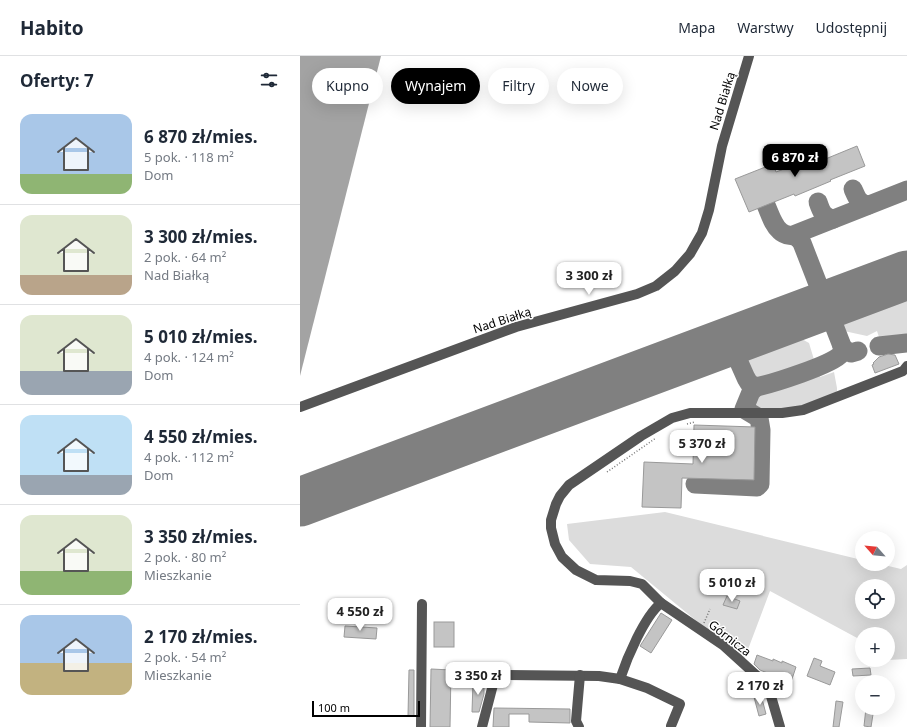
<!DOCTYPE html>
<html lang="pl">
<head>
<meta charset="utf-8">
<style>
  :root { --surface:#fff; --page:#f2f2f3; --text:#1f2937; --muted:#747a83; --line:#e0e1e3; --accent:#000 }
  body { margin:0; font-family:"Noto Sans",sans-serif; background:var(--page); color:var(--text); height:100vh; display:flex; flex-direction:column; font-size:15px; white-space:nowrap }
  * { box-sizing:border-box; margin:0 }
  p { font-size:13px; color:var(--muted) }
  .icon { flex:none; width:22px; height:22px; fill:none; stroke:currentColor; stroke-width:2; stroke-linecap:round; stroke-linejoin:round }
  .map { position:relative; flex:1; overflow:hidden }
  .side { display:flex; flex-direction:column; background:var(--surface); width:300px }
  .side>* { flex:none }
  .guide { position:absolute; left:12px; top:12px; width:380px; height:36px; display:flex; gap:8px }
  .needle { width:26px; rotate:297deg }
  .fabs { position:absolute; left:555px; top:475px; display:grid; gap:8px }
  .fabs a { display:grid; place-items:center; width:40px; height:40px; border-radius:50%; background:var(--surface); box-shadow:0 4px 16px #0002; font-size:20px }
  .scale { position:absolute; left:12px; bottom:10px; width:108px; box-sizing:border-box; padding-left:4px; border:2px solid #000; border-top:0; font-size:11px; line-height:14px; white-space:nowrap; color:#000; -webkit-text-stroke:3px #fff; paint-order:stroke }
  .price { position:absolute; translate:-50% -34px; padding:0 9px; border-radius:8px; background:#fff; color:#222; font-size:13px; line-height:26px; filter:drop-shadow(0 1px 2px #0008) }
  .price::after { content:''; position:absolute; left:50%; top:24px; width:12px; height:9px; margin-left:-6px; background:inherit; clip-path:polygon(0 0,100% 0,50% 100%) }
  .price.current { background:var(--accent); color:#fff }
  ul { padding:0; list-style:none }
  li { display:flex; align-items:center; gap:12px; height:100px; padding:0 20px }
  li+li { border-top:1px solid var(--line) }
  li span { display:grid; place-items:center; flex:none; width:112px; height:80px; border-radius:12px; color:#555 }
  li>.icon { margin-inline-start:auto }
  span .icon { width:48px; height:48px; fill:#fffc; stroke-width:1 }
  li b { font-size:17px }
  h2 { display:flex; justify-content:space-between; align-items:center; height:48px; padding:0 20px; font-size:17px }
  .pill { padding:0 14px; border-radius:18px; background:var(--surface); box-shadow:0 4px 16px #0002; font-size:14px; line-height:36px }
  .pill.current { background:var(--accent); color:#fff }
  header { display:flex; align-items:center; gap:24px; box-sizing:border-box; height:56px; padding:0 20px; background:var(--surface); border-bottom:1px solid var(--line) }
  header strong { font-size:19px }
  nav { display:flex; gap:22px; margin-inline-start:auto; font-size:14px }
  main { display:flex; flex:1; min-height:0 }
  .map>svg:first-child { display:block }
  .green { fill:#dcdcdc; fill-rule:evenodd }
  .water { fill:#a3a3a3 }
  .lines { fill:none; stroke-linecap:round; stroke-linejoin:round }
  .taxiway { stroke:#808080; stroke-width:19 }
  .runway { stroke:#808080; stroke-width:49 }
  .building { fill:#c4c4c4; stroke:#999 }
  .path { stroke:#777; stroke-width:1.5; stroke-dasharray:1 2; stroke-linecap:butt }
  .minor { stroke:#555; stroke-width:10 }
  .labels { text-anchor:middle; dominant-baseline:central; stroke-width:3; stroke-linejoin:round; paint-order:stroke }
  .street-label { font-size:12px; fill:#000; stroke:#fff }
</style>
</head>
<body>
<header>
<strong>Habito</strong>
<nav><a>Mapa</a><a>Warstwy</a><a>Udostępnij</a></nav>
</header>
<main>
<section class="side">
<h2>Oferty: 7<svg class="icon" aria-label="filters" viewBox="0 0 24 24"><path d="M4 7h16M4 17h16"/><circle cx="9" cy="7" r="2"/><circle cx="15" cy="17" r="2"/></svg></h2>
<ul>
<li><span style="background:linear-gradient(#a9c7e8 75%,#8fb573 0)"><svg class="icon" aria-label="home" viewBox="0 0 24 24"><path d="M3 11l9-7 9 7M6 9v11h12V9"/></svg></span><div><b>6 870 zł/mies.</b><p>5 pok. · 118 m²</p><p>Dom</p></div></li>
<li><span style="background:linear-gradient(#dfe7d0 75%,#b9a48a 0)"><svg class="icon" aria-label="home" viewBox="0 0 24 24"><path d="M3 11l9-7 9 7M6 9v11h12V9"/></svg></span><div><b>3 300 zł/mies.</b><p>2 pok. · 64 m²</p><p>Nad Białką</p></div></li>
<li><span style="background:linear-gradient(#dfe7d0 70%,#9aa5b1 0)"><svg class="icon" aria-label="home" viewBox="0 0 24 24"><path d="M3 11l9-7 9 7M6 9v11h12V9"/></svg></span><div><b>5 010 zł/mies.</b><p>4 pok. · 124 m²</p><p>Dom</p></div></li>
<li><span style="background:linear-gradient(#bfe0f5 75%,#9aa5b1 0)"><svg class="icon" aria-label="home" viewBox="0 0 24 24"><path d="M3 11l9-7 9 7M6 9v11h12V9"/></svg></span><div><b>4 550 zł/mies.</b><p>4 pok. · 112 m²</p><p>Dom</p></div></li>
<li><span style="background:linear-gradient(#dfe7d0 70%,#8fb573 0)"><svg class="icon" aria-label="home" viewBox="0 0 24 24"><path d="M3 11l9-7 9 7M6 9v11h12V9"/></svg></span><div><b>3 350 zł/mies.</b><p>2 pok. · 80 m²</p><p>Mieszkanie</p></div></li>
<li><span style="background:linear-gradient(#a9c7e8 60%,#c2b280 0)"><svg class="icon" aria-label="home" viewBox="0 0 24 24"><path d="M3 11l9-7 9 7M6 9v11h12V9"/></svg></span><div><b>2 170 zł/mies.</b><p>2 pok. · 54 m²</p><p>Mieszkanie</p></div></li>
</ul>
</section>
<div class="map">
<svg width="607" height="671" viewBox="0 0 607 671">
  <rect width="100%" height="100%" fill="#fff"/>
  <g class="green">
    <path d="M607 241V278L596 282 579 281 577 275 567 280 544 275 541 271 542 268 545 265Z"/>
    <path d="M500 282 509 287 515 307 466 325 460 327 456 326 445 303Z"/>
    <path d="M519 314 520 321 534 316 537 332V335L534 338 502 350 488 353 451 354C451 351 450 347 451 345 454 333 506 318 519 314Z"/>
    <path d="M365 456 562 504V508H580L601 513 607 509V603L588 604V578H562V587L559 583 470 535 444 604 331 511 290 508 269 484 267 468ZM562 530H588V556H562Z"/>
  </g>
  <path class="water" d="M0 0H81L0 320Z"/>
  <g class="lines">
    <g class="taxiway">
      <path d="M553 133C557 142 558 147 568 149"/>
      <path d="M518 146C521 155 523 161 533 163"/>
      <path d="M466 149C470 158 473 169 480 175 488 183 494 175 502 187L542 290 544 293 551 297 558 295"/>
      <path d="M493 179 607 134"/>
      <path d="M430 286 446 322 449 327 456 331C471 328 532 309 541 298 543 296 543 293 542 290"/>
      <path d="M579 290 607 287"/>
      <path d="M395 428 457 431 460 428 461 374 459 362 444 353 451 336 456 331"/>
    </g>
    <path class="runway" d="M0 446 607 219"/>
  </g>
  <g class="building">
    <path d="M557 90 565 110 530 124 531 125 495 140 494 138 449 156 435 123 473 108 476 116 521 99 523 104Z"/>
    <path d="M588 298 595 299 599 308 575 317 572 309 574 308 573 307 579 301Z"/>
    <path d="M394 369 455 371 454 424 382 422 381 452 342 451 344 406 393 408Z"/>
    <path d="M427 540 440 545 437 553 423 549Z"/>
    <path d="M361 557 372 564 351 597 340 590Z"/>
    <rect x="134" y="566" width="20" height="25"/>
    <path d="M45 570 77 572 76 583 44 581Z"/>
    <path d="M457 599 473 605V603L482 607V605L496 611 491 626 481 623 480 625 474 623 475 620 460 614 454 608Z"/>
    <path d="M514 602 522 605 520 610 535 616 530 629 507 620Z"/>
    <path d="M570 612 571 619 553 620 552 613Z"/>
    <path d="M131 613 151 614 150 671H130Z"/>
    <path d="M109 614H114V660H108Z"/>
    <path d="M173 626H184V638L179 656H172Z"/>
    <path d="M461 639 466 658 459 660 454 641Z"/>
    <path d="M536 645 543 646 539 671H533Z"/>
    <path d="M194 652 270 653V667L229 666V658H209V671H193Z"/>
    <path d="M566 652H574L571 671 564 670Z"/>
  </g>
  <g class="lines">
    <g class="path">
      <path d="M387 368 395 366"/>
      <path d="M307 416 356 382"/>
      <path d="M404 567 410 553"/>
    </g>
    <g class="minor">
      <path d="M0 351 216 271 337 238 356 230 375 215 390 198 402 177 409 154 422 90 449 0"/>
      <path d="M320 623C327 602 344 561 361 547"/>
      <path d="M121 671 122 548"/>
      <path d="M182 671 195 621 201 619 299 620 320 623 347 632 380 648 371 670"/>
      <path d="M279 671 276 665 280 619"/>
      <path d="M480 671 468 630 423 589 361 547 342 528 330 525 296 524 276 514 262 501 255 488 251 472V464L256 448 260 440 269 429 341 380 372 362 390 357H482L503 354 603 315 607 310"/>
    </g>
  </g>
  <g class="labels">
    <g class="street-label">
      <text transform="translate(422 45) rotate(-73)">Nad Białką</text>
      <text transform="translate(202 264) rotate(-18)">Nad Białką</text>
      <text transform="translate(430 582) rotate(38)">Górnicza</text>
    </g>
  </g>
</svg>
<div class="fabs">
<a><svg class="needle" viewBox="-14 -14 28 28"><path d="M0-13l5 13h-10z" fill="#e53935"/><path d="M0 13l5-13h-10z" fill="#747a83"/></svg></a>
<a><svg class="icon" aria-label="locate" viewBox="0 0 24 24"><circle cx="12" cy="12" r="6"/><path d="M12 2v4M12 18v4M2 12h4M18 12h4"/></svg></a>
<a>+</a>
<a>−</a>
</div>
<div class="scale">100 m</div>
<b class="price current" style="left:495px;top:122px">6 870 zł</b>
<b class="price" style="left:289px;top:240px">3 300 zł</b>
<b class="price" style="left:402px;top:408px">5 370 zł</b>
<b class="price" style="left:432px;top:547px">5 010 zł</b>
<b class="price" style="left:60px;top:576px">4 550 zł</b>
<b class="price" style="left:178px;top:640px">3 350 zł</b>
<b class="price" style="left:460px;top:650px">2 170 zł</b>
<div class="guide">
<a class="pill">Kupno</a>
<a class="pill current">Wynajem</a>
<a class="pill">Filtry</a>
<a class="pill">Nowe</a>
</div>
</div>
</main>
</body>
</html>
